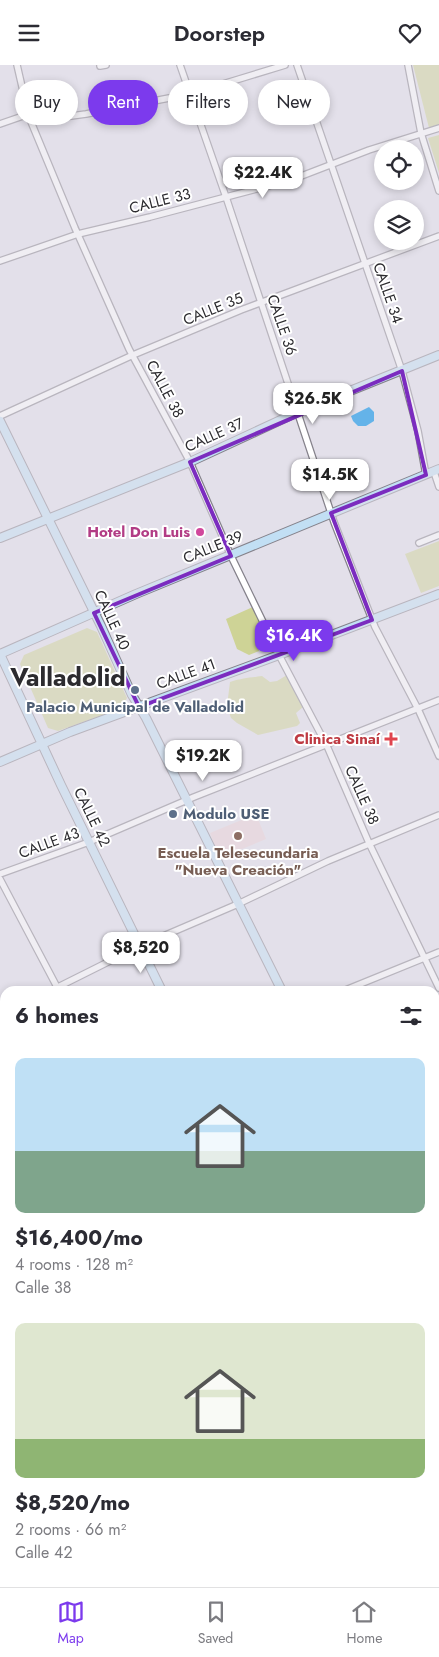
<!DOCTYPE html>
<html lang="en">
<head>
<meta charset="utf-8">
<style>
  :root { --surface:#fff; --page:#f7f7f7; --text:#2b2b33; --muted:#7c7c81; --line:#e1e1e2; --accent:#7c3aed }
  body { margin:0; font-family:Jost,sans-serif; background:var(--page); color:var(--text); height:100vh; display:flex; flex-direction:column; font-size:19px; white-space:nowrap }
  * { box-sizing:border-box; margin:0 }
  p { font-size:16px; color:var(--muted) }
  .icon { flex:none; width:28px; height:28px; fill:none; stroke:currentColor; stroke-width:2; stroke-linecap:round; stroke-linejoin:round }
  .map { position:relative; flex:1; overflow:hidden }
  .drawer { position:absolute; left:0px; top:921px; width:440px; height:601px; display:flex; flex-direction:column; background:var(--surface); border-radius:15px 15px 0 0; box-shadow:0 2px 8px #0003 }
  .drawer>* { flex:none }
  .guide { position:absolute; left:15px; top:15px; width:410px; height:45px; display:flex; gap:10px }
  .controls { position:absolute; left:374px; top:75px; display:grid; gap:10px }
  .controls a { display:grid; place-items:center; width:50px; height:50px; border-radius:50%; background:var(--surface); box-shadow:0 2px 8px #0003; font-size:25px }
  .price { position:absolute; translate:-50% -42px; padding:0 11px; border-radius:10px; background:#fff; color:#222; font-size:16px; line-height:32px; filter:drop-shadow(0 1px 2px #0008) }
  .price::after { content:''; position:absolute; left:50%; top:30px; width:15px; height:11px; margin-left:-8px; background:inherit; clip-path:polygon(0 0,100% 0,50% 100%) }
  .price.selected { background:var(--accent); color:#fff }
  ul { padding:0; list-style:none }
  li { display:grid; align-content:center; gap:10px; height:265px; padding:0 15px }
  li span { display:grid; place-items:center; height:155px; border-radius:10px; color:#555 }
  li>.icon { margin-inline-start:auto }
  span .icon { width:90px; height:90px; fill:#fffc; stroke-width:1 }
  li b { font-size:21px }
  h2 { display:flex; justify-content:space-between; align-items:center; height:60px; padding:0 15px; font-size:21px }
  .pill { padding:0 18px; border-radius:22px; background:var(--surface); box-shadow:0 2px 8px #0003; font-size:18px; line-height:45px }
  .pill.selected { background:var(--accent); color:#fff }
  header { display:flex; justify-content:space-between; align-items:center; height:65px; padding:0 15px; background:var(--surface); font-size:22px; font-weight:600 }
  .tabs { display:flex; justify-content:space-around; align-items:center; height:70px; border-top:1px solid var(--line); background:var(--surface); font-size:14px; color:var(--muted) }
  .tabs a { display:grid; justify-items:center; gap:2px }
  .tabs .selected { color:var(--accent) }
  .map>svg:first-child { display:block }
  .education { fill:#ebd1d5 }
  .green { fill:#ced396 }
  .water { fill:#64b3e9 }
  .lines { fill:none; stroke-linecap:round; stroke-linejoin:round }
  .street-casing { stroke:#85828b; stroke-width:8 }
  .secondary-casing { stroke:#85828b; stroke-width:10 }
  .street { stroke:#fff; stroke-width:5.5 }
  .secondary { stroke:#c2dff4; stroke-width:8 }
  .marked { fill:none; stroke:#7b2cbf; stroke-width:4; stroke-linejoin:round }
  .hotel-dot { fill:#d1479c; stroke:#fff; stroke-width:2 }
  .service-dot { fill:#5c6f8a; stroke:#fff; stroke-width:2 }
  .health-dot { fill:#e0444e; stroke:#fff; stroke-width:2 }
  .education-dot { fill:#8d6e63; stroke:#fff; stroke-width:2 }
  .labels { text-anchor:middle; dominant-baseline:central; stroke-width:4; stroke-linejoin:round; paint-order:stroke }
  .street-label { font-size:15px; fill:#2c2b2f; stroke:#fff }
  .hotel-label { font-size:15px; font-weight:bold; fill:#b23c85; stroke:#fff; text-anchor:end }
  .service-label { font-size:15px; font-weight:bold; fill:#4e5e75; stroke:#fff }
  .health-label { font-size:15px; font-weight:bold; fill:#be3a42; stroke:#fff; text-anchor:end }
  .education-label { font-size:15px; font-weight:bold; fill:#785e54; stroke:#fff }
  .town-label { font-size:25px; font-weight:bold; fill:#2c2b2f; stroke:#fff }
</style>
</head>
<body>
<header><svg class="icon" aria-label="menu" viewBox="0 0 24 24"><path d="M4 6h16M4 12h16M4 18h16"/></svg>Doorstep<svg class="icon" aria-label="heart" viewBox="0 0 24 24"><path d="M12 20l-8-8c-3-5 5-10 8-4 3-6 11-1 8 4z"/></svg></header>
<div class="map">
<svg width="439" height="1522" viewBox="0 0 439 1522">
  <rect width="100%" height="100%" fill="#e3e0ea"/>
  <path class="education" d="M256 749 266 774 220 793 210 768Z"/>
  <g class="green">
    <path d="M413 0H439V61L429 63Z"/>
    <path d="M439 70V108L428 73Z"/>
    <path d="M439 476V521L421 528 405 489Z"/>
    <path d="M255 541 269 571 261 574 263 580 258 582 259 586 249 590 237 584 226 554Z"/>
    <path d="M87 563 97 567 127 633 122 643 58 666 48 663 20 599 24 590Z"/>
    <path d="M287 610 303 642 296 648 300 658 297 661 258 670 237 658 231 653 227 641 230 617C243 613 249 613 262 611L270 617 277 616Z"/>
    <path d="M5 1475V1518H197V1522H0V1476Z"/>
  </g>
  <path class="water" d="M369 342 374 347V356L366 361H358L353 356 351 351Z"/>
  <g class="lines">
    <defs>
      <g id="street">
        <path d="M17 0 29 52 75 163 129 284 190 397 231 491 279 590 327 681 369 778 439 923"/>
        <path d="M180 0 227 135 334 457 375 562 418 644 439 691"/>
        <path d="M297 0 402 306 418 366 426 410"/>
        <path d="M408 0 421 68 439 126"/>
        <path d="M100 1 106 0"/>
        <path d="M0 59 23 51 38 54H49L86 49 190 29 285 0"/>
        <path d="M0 196 78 169 150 152 291 115 369 85 439 63"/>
        <path d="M0 351 133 290 241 245 439 171"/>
        <path d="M434 407 439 422"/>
        <path d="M419 478 439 470"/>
        <path d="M0 809 89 777 194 732 439 635"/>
        <path d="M0 814 57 922"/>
        <path d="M50 926 140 881 238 839 328 796 439 750"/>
        <path d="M343 926 439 887"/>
        <path d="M0 951 5 948"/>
        <path d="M0 1065 5 1063"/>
        <path d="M0 1096 5 1106"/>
        <path d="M435 1104 439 1111"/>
        <path d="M435 1155 439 1154"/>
        <path d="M0 1158 5 1156"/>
        <path d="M0 1289H5"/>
        <path d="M0 1395 5 1396"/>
        <path d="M435 1497 439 1495"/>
        <path d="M388 1518 394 1520 401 1518"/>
        <path d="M245 1522 246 1518"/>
        <path d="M279 1522 287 1518"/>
        <path d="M372 1522 383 1518"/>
      </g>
      <g id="secondary">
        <path d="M0 356 101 561 132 630 146 653 282 926"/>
        <path d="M0 473 190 397 298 347 439 290"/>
        <path d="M0 589 136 529 439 404"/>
        <path d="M0 589 61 720 162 926"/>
        <path d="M0 697 70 667 279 590 439 529"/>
        <path d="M435 1025 439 1024"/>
        <path d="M435 1266 439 1275"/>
        <path d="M435 1369 439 1368"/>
      </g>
    </defs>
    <use href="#street" class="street-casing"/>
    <use href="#secondary" class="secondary-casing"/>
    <use href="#street" class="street"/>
    <use href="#secondary" class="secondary"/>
  </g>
  <path d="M0 0H439V1522H0ZM402 306 426 410 331 448 372 555 139 642 94 548 231 491 190 397Z" fill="#e3e0ea" fill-opacity=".55" fill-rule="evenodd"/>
  <path class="marked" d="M402 306 426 410 331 448 372 555 139 642 94 548 231 491 190 397Z"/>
  <circle class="hotel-dot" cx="200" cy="467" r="5"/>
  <g class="service-dot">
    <circle cx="135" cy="625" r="5"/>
    <circle cx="173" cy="749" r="5"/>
  </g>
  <path class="health-dot" d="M388.5 666.5h5v5h5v5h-5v5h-5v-5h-5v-5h5z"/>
  <circle class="education-dot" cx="238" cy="771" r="5"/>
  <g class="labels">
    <g class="street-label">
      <text transform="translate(160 136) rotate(-14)">CALLE 33</text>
      <text transform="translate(388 228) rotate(71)">CALLE 34</text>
      <text transform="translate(213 244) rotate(-22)">CALLE 35</text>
      <text transform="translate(282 260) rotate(71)">CALLE 36</text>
      <text transform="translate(165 324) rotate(62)">CALLE 38</text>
      <text transform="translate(214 370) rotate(-24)">CALLE 37</text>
      <text transform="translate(213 482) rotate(-22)">CALLE 39</text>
      <text transform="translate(112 555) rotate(65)">CALLE 40</text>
      <text transform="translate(186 609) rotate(-20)">CALLE 41</text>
      <text transform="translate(362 730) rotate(66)">CALLE 38</text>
      <text transform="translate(92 752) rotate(64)">CALLE 42</text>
      <text transform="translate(49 778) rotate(-20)">CALLE 43</text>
    </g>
    <g class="hotel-label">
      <text x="190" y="467">Hotel Don Luis</text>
    </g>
    <g class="service-label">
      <text x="135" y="642">Palacio Municipal de Valladolid</text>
      <text x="183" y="749" text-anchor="start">Modulo USE</text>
    </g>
    <g class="health-label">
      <text x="380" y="674">Clinica Sinaí</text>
    </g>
    <g class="education-label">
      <text x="238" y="788">Escuela Telesecundaria<tspan x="238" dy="17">"Nueva Creación"</tspan></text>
    </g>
    <g class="town-label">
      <text x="68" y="612">Valladolid</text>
    </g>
  </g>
</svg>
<div class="controls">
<a><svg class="icon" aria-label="locate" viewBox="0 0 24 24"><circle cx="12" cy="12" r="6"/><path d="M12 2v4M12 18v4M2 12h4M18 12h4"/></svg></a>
<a><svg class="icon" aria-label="layers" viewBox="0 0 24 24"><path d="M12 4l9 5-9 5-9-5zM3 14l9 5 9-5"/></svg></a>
</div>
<b class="price" style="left:263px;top:134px">$22.4K</b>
<b class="price" style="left:313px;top:360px">$26.5K</b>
<b class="price" style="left:330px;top:436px">$14.5K</b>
<b class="price selected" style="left:294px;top:597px">$16.4K</b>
<b class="price" style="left:203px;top:717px">$19.2K</b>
<b class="price" style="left:141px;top:909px">$8,520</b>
<div class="guide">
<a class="pill">Buy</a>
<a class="pill selected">Rent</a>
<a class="pill">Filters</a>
<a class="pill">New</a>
</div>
<section class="drawer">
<h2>6 homes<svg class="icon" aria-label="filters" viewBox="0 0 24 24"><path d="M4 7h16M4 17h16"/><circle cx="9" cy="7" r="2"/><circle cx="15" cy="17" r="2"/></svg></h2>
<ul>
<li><span style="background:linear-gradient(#bfe0f5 60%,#7fa58c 0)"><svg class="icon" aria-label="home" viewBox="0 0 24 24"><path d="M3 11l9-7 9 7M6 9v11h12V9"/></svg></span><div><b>$16,400/mo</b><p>4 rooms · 128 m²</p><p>Calle 38</p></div></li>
<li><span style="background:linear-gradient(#dfe7d0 75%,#8fb573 0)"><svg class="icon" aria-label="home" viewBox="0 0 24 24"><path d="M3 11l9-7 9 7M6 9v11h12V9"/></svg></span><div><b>$8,520/mo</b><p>2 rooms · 66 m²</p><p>Calle 42</p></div></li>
</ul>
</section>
</div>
<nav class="tabs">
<a class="selected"><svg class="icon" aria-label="map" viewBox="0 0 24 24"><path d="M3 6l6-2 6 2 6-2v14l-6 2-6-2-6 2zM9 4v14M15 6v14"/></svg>Map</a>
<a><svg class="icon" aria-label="saved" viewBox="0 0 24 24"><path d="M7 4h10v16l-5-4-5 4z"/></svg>Saved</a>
<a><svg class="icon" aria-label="home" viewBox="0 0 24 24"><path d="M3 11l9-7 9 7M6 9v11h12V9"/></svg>Home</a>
</nav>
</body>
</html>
